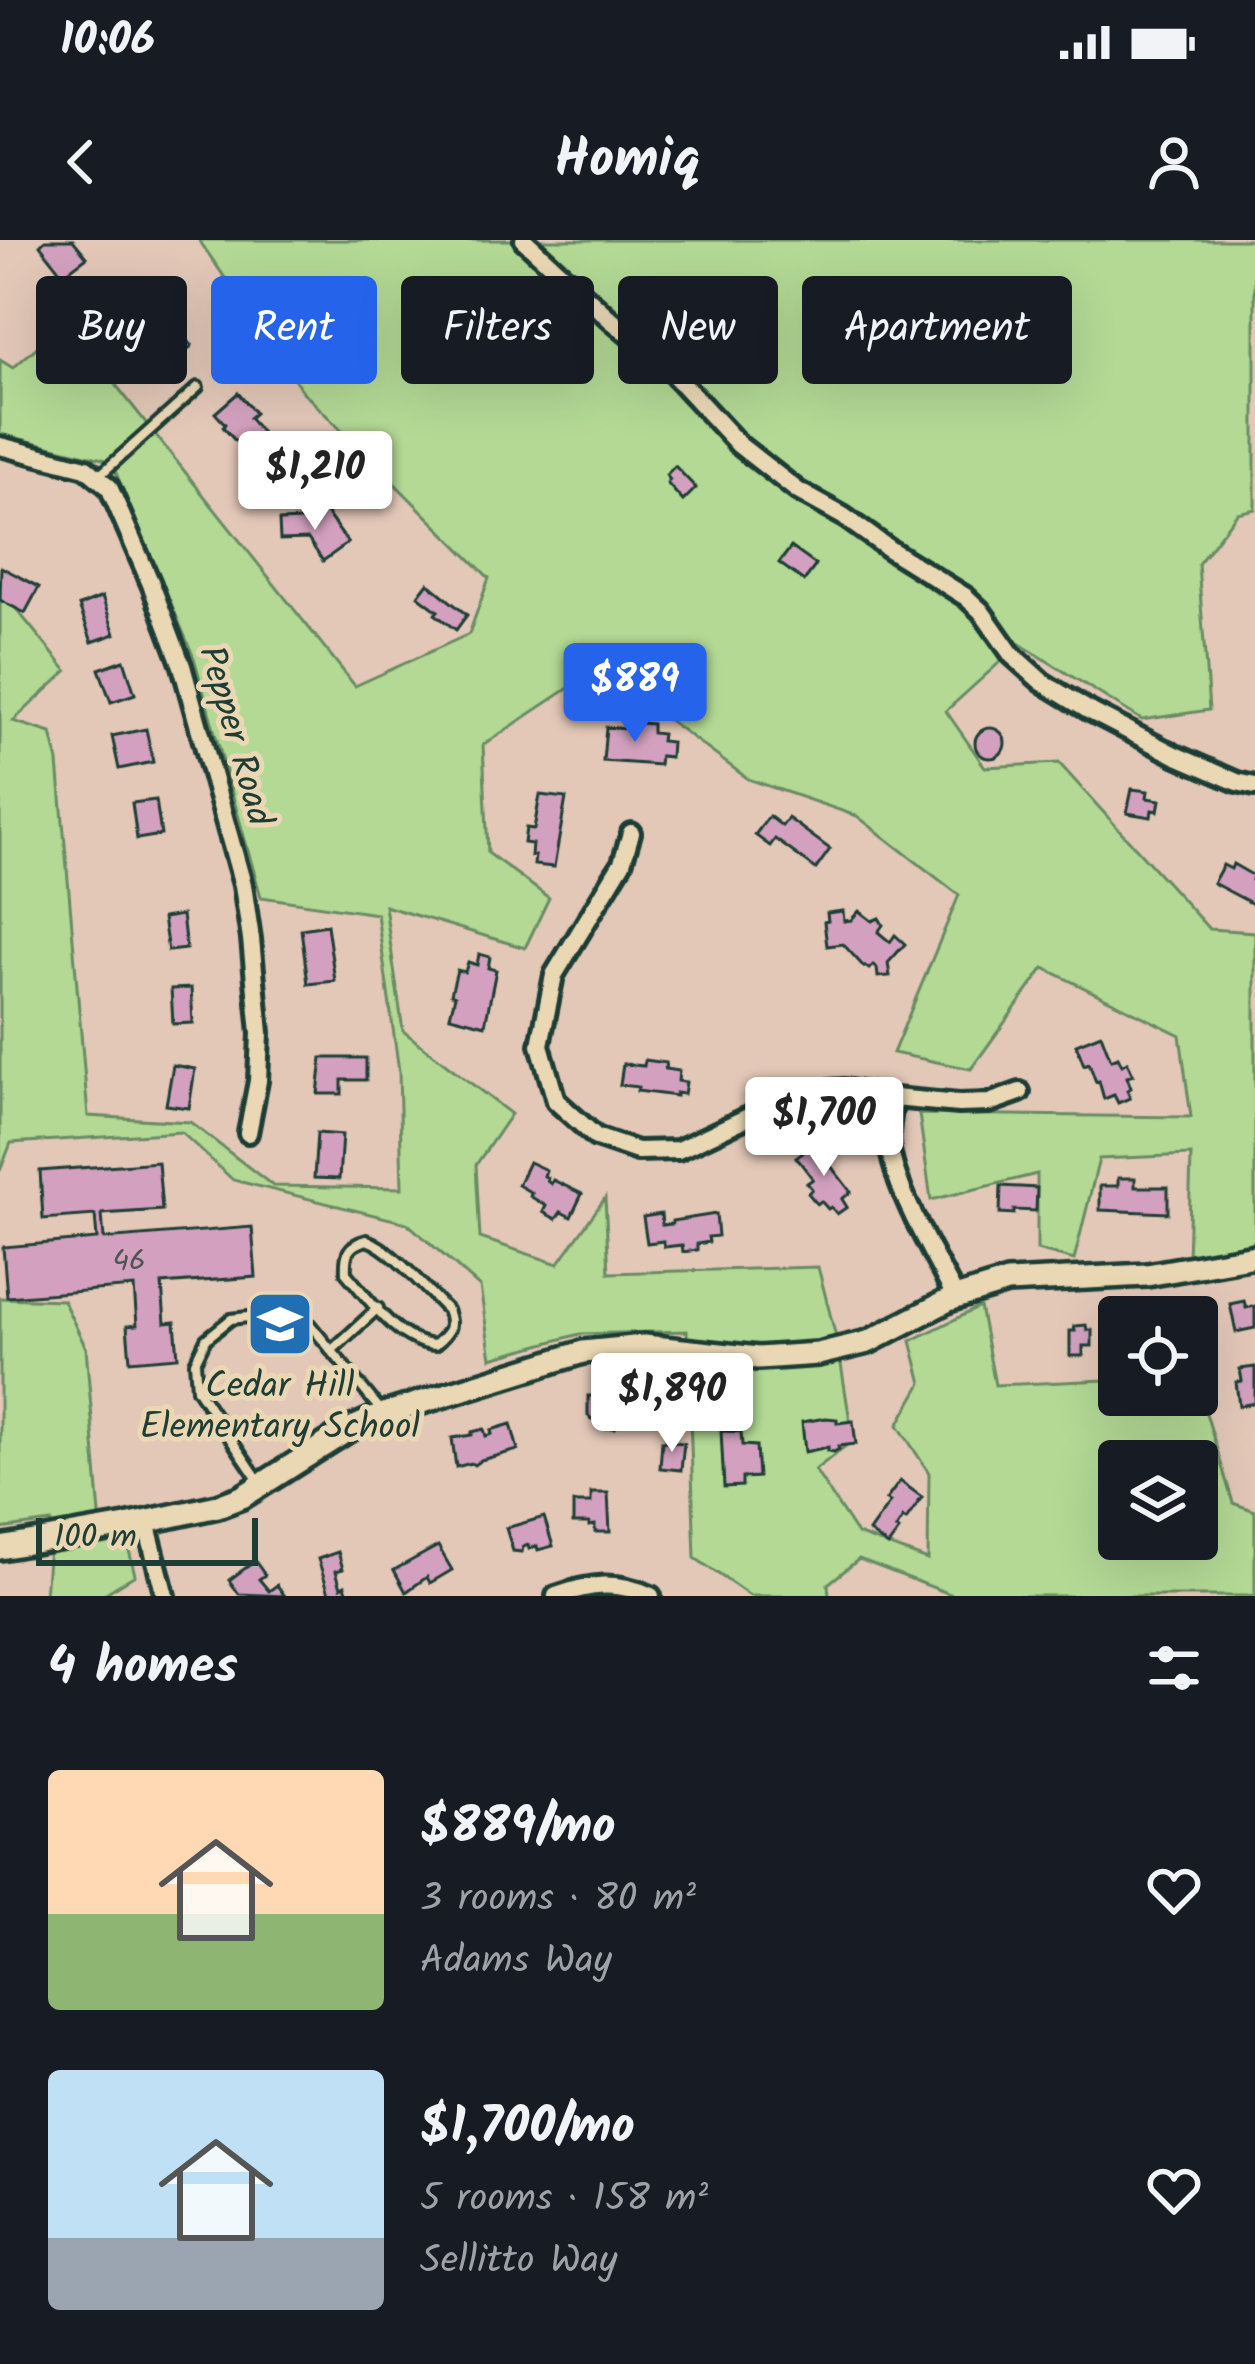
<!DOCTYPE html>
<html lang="en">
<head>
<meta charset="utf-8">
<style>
  :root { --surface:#171b24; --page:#20242c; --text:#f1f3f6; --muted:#9ea1a6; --accent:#2563eb }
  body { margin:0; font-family:Kalam,sans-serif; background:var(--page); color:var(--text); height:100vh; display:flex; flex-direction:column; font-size:45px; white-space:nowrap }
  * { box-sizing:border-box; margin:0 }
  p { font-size:39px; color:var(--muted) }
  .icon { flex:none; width:66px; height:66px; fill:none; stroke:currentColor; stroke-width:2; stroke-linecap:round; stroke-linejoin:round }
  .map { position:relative; height:1356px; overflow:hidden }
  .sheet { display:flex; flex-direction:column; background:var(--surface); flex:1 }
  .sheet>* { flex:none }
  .banner { position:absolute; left:36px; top:36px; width:1185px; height:108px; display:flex; gap:24px }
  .fabs { position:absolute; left:1098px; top:1056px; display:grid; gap:24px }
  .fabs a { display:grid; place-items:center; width:120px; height:120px; border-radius:12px; background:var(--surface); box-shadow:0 12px 48px #0002; font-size:60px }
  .scale { position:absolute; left:36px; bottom:30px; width:222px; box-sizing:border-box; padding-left:12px; border:6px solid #1f3d34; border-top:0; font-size:33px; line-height:42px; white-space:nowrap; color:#1f3d34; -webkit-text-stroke:9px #ead8b5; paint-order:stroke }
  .price { position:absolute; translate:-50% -102px; padding:0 27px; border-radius:12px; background:#fff; color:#222; font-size:39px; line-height:78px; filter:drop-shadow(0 3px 6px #0008) }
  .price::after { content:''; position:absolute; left:50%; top:72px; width:36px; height:27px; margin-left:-18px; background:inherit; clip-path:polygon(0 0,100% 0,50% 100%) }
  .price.current { background:var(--accent); color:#fff }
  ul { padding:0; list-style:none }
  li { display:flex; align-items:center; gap:36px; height:300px; padding:0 48px }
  li span { display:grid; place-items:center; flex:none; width:336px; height:240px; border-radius:12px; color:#555 }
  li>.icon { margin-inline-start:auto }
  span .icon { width:144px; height:144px; fill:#fffc; stroke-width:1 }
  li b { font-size:51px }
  h2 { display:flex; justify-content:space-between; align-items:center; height:144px; padding:0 48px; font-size:51px }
  .pill { padding:0 42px; border-radius:12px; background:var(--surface); box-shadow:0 12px 48px #0002; font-size:42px; line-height:108px }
  .pill.current { background:var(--accent); color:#fff }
  .status { display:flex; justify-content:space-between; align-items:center; height:84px; padding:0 60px; background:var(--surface); direction:ltr }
  .status svg { height:33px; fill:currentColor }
  header { display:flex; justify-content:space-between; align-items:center; height:156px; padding:0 48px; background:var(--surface); font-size:54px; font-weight:700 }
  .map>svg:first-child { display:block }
  .green { fill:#b3d995; stroke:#698b64; stroke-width:3; fill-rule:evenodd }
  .building { fill:#d3a1bf; stroke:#1f3d34; stroke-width:3 }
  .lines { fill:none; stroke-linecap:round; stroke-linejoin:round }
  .lane-casing { stroke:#1f3d34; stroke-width:16 }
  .street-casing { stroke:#1f3d34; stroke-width:26 }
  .secondary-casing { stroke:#1f3d34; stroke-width:30 }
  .lane { stroke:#ead8b5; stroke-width:8 }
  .street { stroke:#ead8b5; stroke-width:16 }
  .secondary { stroke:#ead8b5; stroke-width:21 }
  .labels { text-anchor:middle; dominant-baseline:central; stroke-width:10; stroke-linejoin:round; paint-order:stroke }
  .number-label { font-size:30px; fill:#4c5657 }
  .street-label { font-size:36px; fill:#1f3d34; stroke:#ead8b5 }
  .poi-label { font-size:36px; fill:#1f3d34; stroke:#ead8b5 }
</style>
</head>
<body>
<div class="status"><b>10:06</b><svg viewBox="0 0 49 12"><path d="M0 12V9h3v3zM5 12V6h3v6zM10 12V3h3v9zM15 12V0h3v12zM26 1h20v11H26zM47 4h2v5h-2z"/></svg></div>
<header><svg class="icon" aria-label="back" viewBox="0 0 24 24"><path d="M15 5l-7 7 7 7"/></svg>Homiq<svg class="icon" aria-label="person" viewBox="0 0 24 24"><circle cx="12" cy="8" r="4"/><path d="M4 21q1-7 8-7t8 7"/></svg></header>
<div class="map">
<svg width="1255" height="1356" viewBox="0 0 1255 1356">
  <rect width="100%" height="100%" fill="#e3c8b8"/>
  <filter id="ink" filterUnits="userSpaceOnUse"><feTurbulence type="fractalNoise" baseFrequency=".00833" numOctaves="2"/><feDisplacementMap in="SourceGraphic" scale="24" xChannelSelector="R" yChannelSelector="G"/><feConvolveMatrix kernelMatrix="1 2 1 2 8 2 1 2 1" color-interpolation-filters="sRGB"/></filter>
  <g filter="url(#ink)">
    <g class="green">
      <path d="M199 0H1255V269L1237 273 1198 324 1209 470 1142 480 1020 404 946 471 985 527 1059 523 1209 689 1255 692V1013L1188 1022 1191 915 1099 919 1074 1020 1037 1010V934L931 960 919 874 1191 877 1180 795 1044 728 971 829 893 813 959 655 857 576 748 539 599 428 483 505 488 613 549 658 525 708 385 666 403 791 511 874 476 925 480 998 558 1024 605 958 609 1033 818 1027 838 1105 853 1200 815 1230 857 1294 928 1320 929 1233 898 1185 922 1143 911 1101 980 1067 995 1145 1105 1140 1110 1173 1203 1163 1233 1263 1255 1271V1356H955L859 1319 828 1344 829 1356H750L695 1318 687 1091 580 1094 491 1118 480 1047 407 983 233 940 181 892 11 903 0 931V349L67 431 13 481 51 493 58 522 88 876 190 882 273 946 402 948 399 831 377 674 261 657 194 418 111 221 0 194V120L13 128 66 82 355 446 469 394 489 338 304 153ZM1119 1221H1197V1299H1119Z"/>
      <path d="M0 1058 63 1060 86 1108 102 1299 128 1306 135 1335 101 1356H45L51 1282 0 1289Z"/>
    </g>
    <g class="building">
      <path d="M45 0H73L87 17 63 35 40 5Z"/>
      <path d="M158 78 192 105 164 140 149 129 160 116 140 100Z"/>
      <path d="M238 153 255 173 249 178 269 201 250 218 223 187 225 184 215 173Z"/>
      <path d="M675 226 696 248 683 261 667 243 670 240 666 235Z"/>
      <path d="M322 267 348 303 323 321 308 299 280 300 279 281 302 280Z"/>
      <path d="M791 307 816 325 804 341 779 323Z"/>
      <path d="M1 327 39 347 25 373 0 360Z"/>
      <path d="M428 343 467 375 456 390 435 374 438 371 418 356Z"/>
      <path d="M102 357 115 394 92 402 79 366Z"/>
      <path d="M124 420 135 454 111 462 99 429Z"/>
      <path d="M628 482 652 484V493L662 494 661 501 671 502 670 517 660 516 659 525 603 521 606 487 627 489Z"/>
      <circle cx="990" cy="503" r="15"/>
      <path d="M146 489 153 522 119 529 112 496Z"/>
      <path d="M1132 549 1148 551 1147 558 1160 560 1158 571 1152 570 1151 577 1127 573Z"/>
      <path d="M540 555 566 558 554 627 534 625 535 616H531L532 604 524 603 526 588 534 589Z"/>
      <path d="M156 560 161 595 137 599 132 563Z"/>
      <path d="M769 576 782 586 788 578 830 609 816 629 775 599 770 606 755 595Z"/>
      <path d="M1233 624 1254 636 1252 640 1255 642V665L1213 643 1223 625 1231 629Z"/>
      <path d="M843 671 844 681 851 680 859 671 872 681 879 678 883 685 878 692 890 702 895 695 905 704 888 723 890 736 878 737 877 728 873 725 869 729 865 726 864 727 843 704 827 706 824 682 828 681 827 673Z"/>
      <path d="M182 675 186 709 168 711 163 678Z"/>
      <path d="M327 685 335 741 308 744 301 689Z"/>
      <path d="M479 714 490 717 488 728 496 730 485 785 450 776 455 756 451 754 457 730 465 732 468 722 477 725Z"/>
      <path d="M191 748 193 783 173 784 171 749Z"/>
      <path d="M1101 794 1111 820 1118 817 1122 825 1127 822 1133 835 1127 837 1131 848 1127 850 1130 858 1118 863 1114 855 1104 859 1099 841 1096 842 1089 823 1084 825 1076 804Z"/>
      <path d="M322 818H366V840H342V854H318Z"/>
      <path d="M645 820 666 823 665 829 679 831 678 841 686 842 684 854 676 853V856L637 851 638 847 620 845 623 824 644 826Z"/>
      <path d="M173 825 195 829 189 868 166 865Z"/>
      <path d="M317 893 342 895 339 939 314 938Z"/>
      <path d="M818 901 830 918 827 921 851 952 842 959 847 967 837 974 831 967 828 969 821 961 817 964 808 953 812 949 807 943 813 939 796 917Z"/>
      <path d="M158 922 162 970 102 974 104 999 252 987 256 1037 162 1044 165 1083 175 1082 178 1117 130 1121 127 1086 137 1085 134 1047 7 1057 3 1007 97 999 95 975 43 979 40 931Z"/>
      <path d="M529 922 546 930 544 936 548 938 547 941 551 944 553 940 582 954 571 977 561 972 556 979 543 972 546 966 530 956 532 953 518 945Z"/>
      <path d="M1118 938H1135V947H1168V973L1100 970V946H1118Z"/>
      <path d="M1001 946 1037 948 1036 971 1014 970V974L1000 973Z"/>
      <path d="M661 974 662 985 672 984V981L716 974 718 996 708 997 709 1002 697 1004V1010L683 1012 682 1005 664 1007 663 1001 647 1003 643 977Z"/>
      <path d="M1244 1061 1246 1068 1255 1066V1088L1236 1092 1230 1064Z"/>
      <path d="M1086 1085 1087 1090H1092V1106H1083V1116H1070V1091H1075L1074 1086Z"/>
      <path d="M1255 1127V1163L1239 1166 1236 1142 1242 1141 1240 1129Z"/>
      <path d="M588 1156H612V1163H620V1178H615V1188H603V1179H591L588 1175Z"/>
      <path d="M826 1178 837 1179V1183L853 1181 856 1204 838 1206 839 1209 834 1212 828 1211V1207L805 1212 802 1182Z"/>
      <path d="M511 1184 518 1210 481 1220 474 1225 471 1223 456 1227 452 1198 472 1195V1192L484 1189 486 1196 492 1194 491 1190Z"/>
      <path d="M721 1191 741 1192 742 1205 756 1206 758 1237 742 1238V1246L724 1247Z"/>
      <path d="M662 1201 684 1203 681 1230 660 1228Z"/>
      <path d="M900 1241 922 1257 906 1280 903 1278 896 1289 899 1291 888 1306 869 1292 890 1262 886 1260Z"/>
      <path d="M591 1253H608L610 1292H595V1285L589 1286V1283H573V1263H591Z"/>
      <path d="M544 1277 553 1306 538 1310 537 1306 529 1309 528 1305 523 1307 522 1312 513 1311 506 1288Z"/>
      <path d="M438 1306 452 1330 430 1343 427 1337 406 1352 394 1330Z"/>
      <path d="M338 1312 343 1329 336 1331 341 1347 345 1345 348 1355 341 1356 340 1353 330 1356 318 1319Z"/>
      <path d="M255 1321 265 1335 259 1339 269 1351 277 1345 285 1356 239 1354 229 1340Z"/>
    </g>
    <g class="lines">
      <defs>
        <g id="lane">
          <path d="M100 235 198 147"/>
          <path d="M367 1000C392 1009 426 1050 447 1070 454 1087 449 1093 435 1105 398 1103 369 1059 346 1033 345 1014 347 1005 367 1000Z"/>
          <path d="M331 1111 378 1068"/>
          <path d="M259 1241 197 1149 195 1122 206 1099 231 1079 290 1072 308 1082 383 1173"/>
        </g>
        <g id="street">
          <path d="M524 0 611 80 664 124 739 205 798 251 843 276 889 309 966 357 981 371 1012 415 1042 442 1088 470 1175 515 1237 542 1255 546"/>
          <path d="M0 206 86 228 109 247 151 344 182 426 243 645 251 699 260 793 258 841 248 893"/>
          <path d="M631 593 622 623 554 735 540 805 556 861 596 897 637 911 678 910 801 852 844 849 894 858 959 864 989 863 1020 852"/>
          <path d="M894 858C892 871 889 884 889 897 888 938 936 1019 956 1058"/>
          <path d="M146 1282 165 1356"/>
          <path d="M556 1356C590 1344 617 1340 651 1356"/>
        </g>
        <path id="secondary" d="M0 1308 126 1286 218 1266 242 1257 348 1190 384 1174 583 1112 644 1106 758 1118 818 1114 868 1102 949 1060 1007 1042 1147 1035 1255 1016"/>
      </defs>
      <use href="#lane" class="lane-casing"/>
      <use href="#street" class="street-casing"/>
      <use href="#secondary" class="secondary-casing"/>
      <use href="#lane" class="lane"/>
      <use href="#street" class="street"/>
      <use href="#secondary" class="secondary"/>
    </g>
  </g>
  <defs>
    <symbol id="school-square" viewBox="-11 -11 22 22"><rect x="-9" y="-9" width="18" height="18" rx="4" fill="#1f6fb2" stroke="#ead8b5"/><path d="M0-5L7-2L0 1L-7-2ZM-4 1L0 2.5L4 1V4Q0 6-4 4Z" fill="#fff"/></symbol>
  </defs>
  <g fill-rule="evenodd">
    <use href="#school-square" x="242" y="1046" width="76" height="76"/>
  </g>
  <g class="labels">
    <g class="number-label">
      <text x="129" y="1022">46</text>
    </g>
    <g class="street-label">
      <text transform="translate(234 496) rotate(74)">Pepper Road</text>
    </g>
    <g class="poi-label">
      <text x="280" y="1147">Cedar Hill<tspan x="280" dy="41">Elementary School</tspan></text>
    </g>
  </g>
</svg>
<div class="fabs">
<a><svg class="icon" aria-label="locate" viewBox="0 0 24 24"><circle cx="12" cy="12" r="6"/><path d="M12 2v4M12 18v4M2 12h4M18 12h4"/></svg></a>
<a><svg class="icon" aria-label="layers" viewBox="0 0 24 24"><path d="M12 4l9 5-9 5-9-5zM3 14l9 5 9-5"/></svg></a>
</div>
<div class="scale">100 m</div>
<b class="price" style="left:315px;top:293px">$1,210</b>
<b class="price current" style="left:635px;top:505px">$889</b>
<b class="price" style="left:824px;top:939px">$1,700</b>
<b class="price" style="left:672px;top:1215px">$1,890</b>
<div class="banner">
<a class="pill">Buy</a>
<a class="pill current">Rent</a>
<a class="pill">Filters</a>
<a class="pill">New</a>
<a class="pill">Apartment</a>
</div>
</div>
<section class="sheet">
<h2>4 homes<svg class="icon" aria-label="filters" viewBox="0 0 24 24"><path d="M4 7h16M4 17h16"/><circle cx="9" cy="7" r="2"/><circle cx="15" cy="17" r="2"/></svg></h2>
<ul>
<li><span style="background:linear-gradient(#ffd9b3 60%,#8fb573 0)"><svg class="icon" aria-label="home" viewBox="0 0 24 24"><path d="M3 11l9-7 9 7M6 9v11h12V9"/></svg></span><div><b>$889/mo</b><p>3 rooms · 80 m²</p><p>Adams Way</p></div><svg class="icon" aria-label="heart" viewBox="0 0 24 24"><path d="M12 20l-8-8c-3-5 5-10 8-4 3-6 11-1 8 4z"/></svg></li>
<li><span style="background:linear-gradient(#bfe0f5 70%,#9aa5b1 0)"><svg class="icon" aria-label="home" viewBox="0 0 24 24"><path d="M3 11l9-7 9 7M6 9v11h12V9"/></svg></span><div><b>$1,700/mo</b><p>5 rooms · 158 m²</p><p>Sellitto Way</p></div><svg class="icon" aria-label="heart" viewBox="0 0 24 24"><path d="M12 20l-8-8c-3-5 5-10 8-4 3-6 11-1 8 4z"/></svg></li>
</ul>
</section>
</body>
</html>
